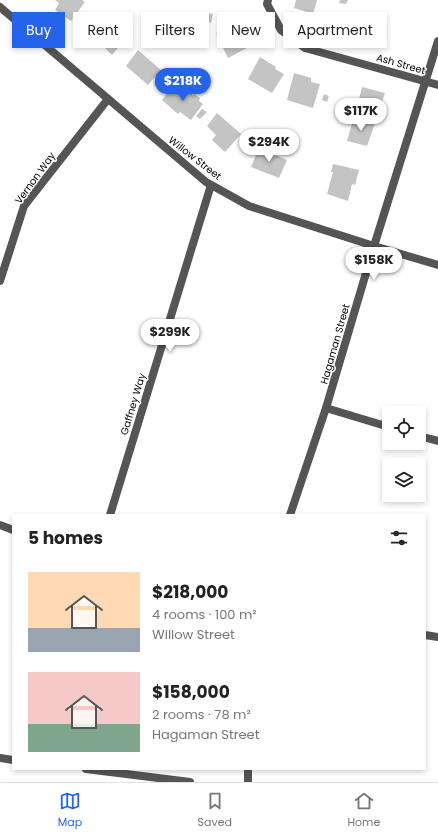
<!DOCTYPE html>
<html lang="en">
<head>
<meta charset="utf-8">
<style>
  :root { --surface:#fff; --page:#f2f2f2; --text:#222; --muted:#767676; --line:#e0e0e0; --accent:#2563eb }
  body { margin:0; font-family:Poppins,sans-serif; background:var(--page); color:var(--text); height:100vh; display:flex; flex-direction:column; font-size:15px; white-space:nowrap }
  * { box-sizing:border-box; margin:0 }
  p { font-size:13px; color:var(--muted) }
  .icon { flex:none; width:22px; height:22px; fill:none; stroke:currentColor; stroke-width:2; stroke-linecap:round; stroke-linejoin:round }
  .map { position:relative; flex:1; overflow:hidden }
  .details { position:absolute; left:12px; top:514px; width:414px; height:256px; display:flex; flex-direction:column; background:var(--surface); border-radius:0px; box-shadow:0 2px 6px #0003 }
  .details>* { flex:none }
  .guide { position:absolute; left:12px; top:12px; width:414px; height:36px; display:flex; gap:8px }
  .buttons { position:absolute; left:382px; top:406px; display:grid; gap:8px }
  .buttons a { display:grid; place-items:center; width:44px; height:44px; border-radius:0px; background:var(--surface); box-shadow:0 2px 6px #0003; font-size:20px }
  .price { position:absolute; translate:-50% -34px; padding:0 9px; border-radius:14px; background:#fff; color:#222; font-size:13px; line-height:26px; filter:drop-shadow(0 1px 2px #0008) }
  .price::after { content:''; position:absolute; left:50%; top:24px; width:12px; height:9px; margin-left:-6px; background:inherit; clip-path:polygon(0 0,100% 0,50% 100%) }
  .price.current { background:var(--accent); color:#fff }
  ul { padding:0; list-style:none }
  li { display:flex; align-items:center; gap:12px; height:100px; padding:0 16px }
  li span { display:grid; place-items:center; flex:none; width:112px; height:80px; border-radius:0px; color:#555 }
  li>.icon { margin-inline-start:auto }
  span .icon { width:48px; height:48px; fill:#fffc; stroke-width:1 }
  li b { font-size:17px }
  h2 { display:flex; justify-content:space-between; align-items:center; height:48px; padding:0 16px; font-size:17px }
  .tag { padding:0 14px; border-radius:0px; background:var(--surface); box-shadow:0 2px 6px #0003; font-size:14px; line-height:36px }
  .tag.current { background:var(--accent); color:#fff }
  .dock { display:flex; justify-content:space-around; align-items:center; height:56px; border-top:1px solid var(--line); background:var(--surface); font-size:11px; color:var(--muted) }
  .dock a { display:grid; justify-items:center; gap:2px }
  .dock .current { color:var(--accent) }
  .map>svg:first-child { display:block }
  .building { fill:#c4c4c4 }
  .lines { fill:none; stroke-linecap:round; stroke-linejoin:round }
  .minor { stroke:#555; stroke-width:8 }
  .labels { text-anchor:middle; dominant-baseline:central; stroke-width:3; stroke-linejoin:round; paint-order:stroke }
  .street-label { font-size:10px; fill:#000; stroke:#fff }
</style>
</head>
<body>
<div class="map">
<svg width="438" height="782" viewBox="0 0 438 782">
  <rect width="100%" height="100%" fill="#fff"/>
  <g class="building">
    <path d="M55 0H82L85 2 71 21 55 10 59 3Z"/>
    <path d="M296 0H317L313 14 294 8Z"/>
    <path d="M340 0H348L346 4 339 3Z"/>
    <path d="M205 13 213 14 211 23 204 20Z"/>
    <path d="M101 14 106 18 107 16 118 26V28L122 32 121 35 126 38 112 55 103 46 101 47 91 39 85 32Z"/>
    <path d="M239 21 248 37 245 40 249 47 228 58 216 33Z"/>
    <path d="M138 50 161 70 148 85 126 66Z"/>
    <path d="M260 57 276 67 275 69 284 74 272 93 248 79Z"/>
    <path d="M294 73 311 78V82L320 84 313 108 287 100Z"/>
    <path d="M175 83 193 95 194 94 200 98 199 101 203 104 191 120 180 112 178 114 162 100Z"/>
    <path d="M362 87 385 93 377 117 356 111Z"/>
    <path d="M324 94 329 96 327 102 322 100Z"/>
    <path d="M202 109 207 112 200 119 196 116Z"/>
    <path d="M217 113 241 134 225 152 212 140 216 135 207 126Z"/>
    <path d="M354 117 375 123 367 146 347 141Z"/>
    <path d="M249 129 253 134 248 140 244 136Z"/>
    <path d="M259 148 287 160 279 178 251 167Z"/>
    <path d="M333 164 359 170 355 185 352 184 348 201 327 194 333 172H331Z"/>
  </g>
  <g class="lines">
    <g class="minor">
      <path d="M268 0 267 4 281 30 305 48 438 85"/>
      <path d="M0 7 206 182 249 206 374 246 438 265"/>
      <path d="M0 281 24 206 108 99"/>
      <path d="M326 408 389 427"/>
      <path d="M419 436 438 441"/>
      <path d="M110 515 211 185"/>
      <path d="M290 515 326 408 374 246 438 41"/>
      <path d="M0 525 13 530"/>
      <path d="M425 635 438 637"/>
      <path d="M0 758 13 760"/>
      <path d="M86 769 190 782"/>
      <path d="M248 782V769"/>
    </g>
  </g>
  <g class="labels">
    <g class="street-label">
      <text transform="translate(401 64) rotate(16)">Ash Street</text>
      <text transform="translate(195 158) rotate(38)">Willow Street</text>
      <text transform="translate(35 178) rotate(-54)">Vernon Way</text>
      <text transform="translate(335 344) rotate(-74)">Hagaman Street</text>
      <text transform="translate(133 404) rotate(-73)">Gaffney Way</text>
    </g>
  </g>
</svg>
<div class="buttons">
<a><svg class="icon" aria-label="locate" viewBox="0 0 24 24"><circle cx="12" cy="12" r="6"/><path d="M12 2v4M12 18v4M2 12h4M18 12h4"/></svg></a>
<a><svg class="icon" aria-label="layers" viewBox="0 0 24 24"><path d="M12 4l9 5-9 5-9-5zM3 14l9 5 9-5"/></svg></a>
</div>
<b class="price current" style="left:183px;top:102px">$218K</b>
<b class="price" style="left:361px;top:132px">$117K</b>
<b class="price" style="left:269px;top:163px">$294K</b>
<b class="price" style="left:374px;top:281px">$158K</b>
<b class="price" style="left:170px;top:353px">$299K</b>
<div class="guide">
<a class="tag current">Buy</a>
<a class="tag">Rent</a>
<a class="tag">Filters</a>
<a class="tag">New</a>
<a class="tag">Apartment</a>
</div>
<section class="details">
<h2>5 homes<svg class="icon" aria-label="filters" viewBox="0 0 24 24"><path d="M4 7h16M4 17h16"/><circle cx="9" cy="7" r="2"/><circle cx="15" cy="17" r="2"/></svg></h2>
<ul>
<li><span style="background:linear-gradient(#ffd9b3 70%,#9aa5b1 0)"><svg class="icon" aria-label="home" viewBox="0 0 24 24"><path d="M3 11l9-7 9 7M6 9v11h12V9"/></svg></span><div><b>$218,000</b><p>4 rooms · 100 m²</p><p>Willow Street</p></div></li>
<li><span style="background:linear-gradient(#f6c9c9 65%,#7fa58c 0)"><svg class="icon" aria-label="home" viewBox="0 0 24 24"><path d="M3 11l9-7 9 7M6 9v11h12V9"/></svg></span><div><b>$158,000</b><p>2 rooms · 78 m²</p><p>Hagaman Street</p></div></li>
</ul>
</section>
</div>
<nav class="dock">
<a class="current"><svg class="icon" aria-label="map" viewBox="0 0 24 24"><path d="M3 6l6-2 6 2 6-2v14l-6 2-6-2-6 2zM9 4v14M15 6v14"/></svg>Map</a>
<a><svg class="icon" aria-label="saved" viewBox="0 0 24 24"><path d="M7 4h10v16l-5-4-5 4z"/></svg>Saved</a>
<a><svg class="icon" aria-label="home" viewBox="0 0 24 24"><path d="M3 11l9-7 9 7M6 9v11h12V9"/></svg>Home</a>
</nav>
</body>
</html>
